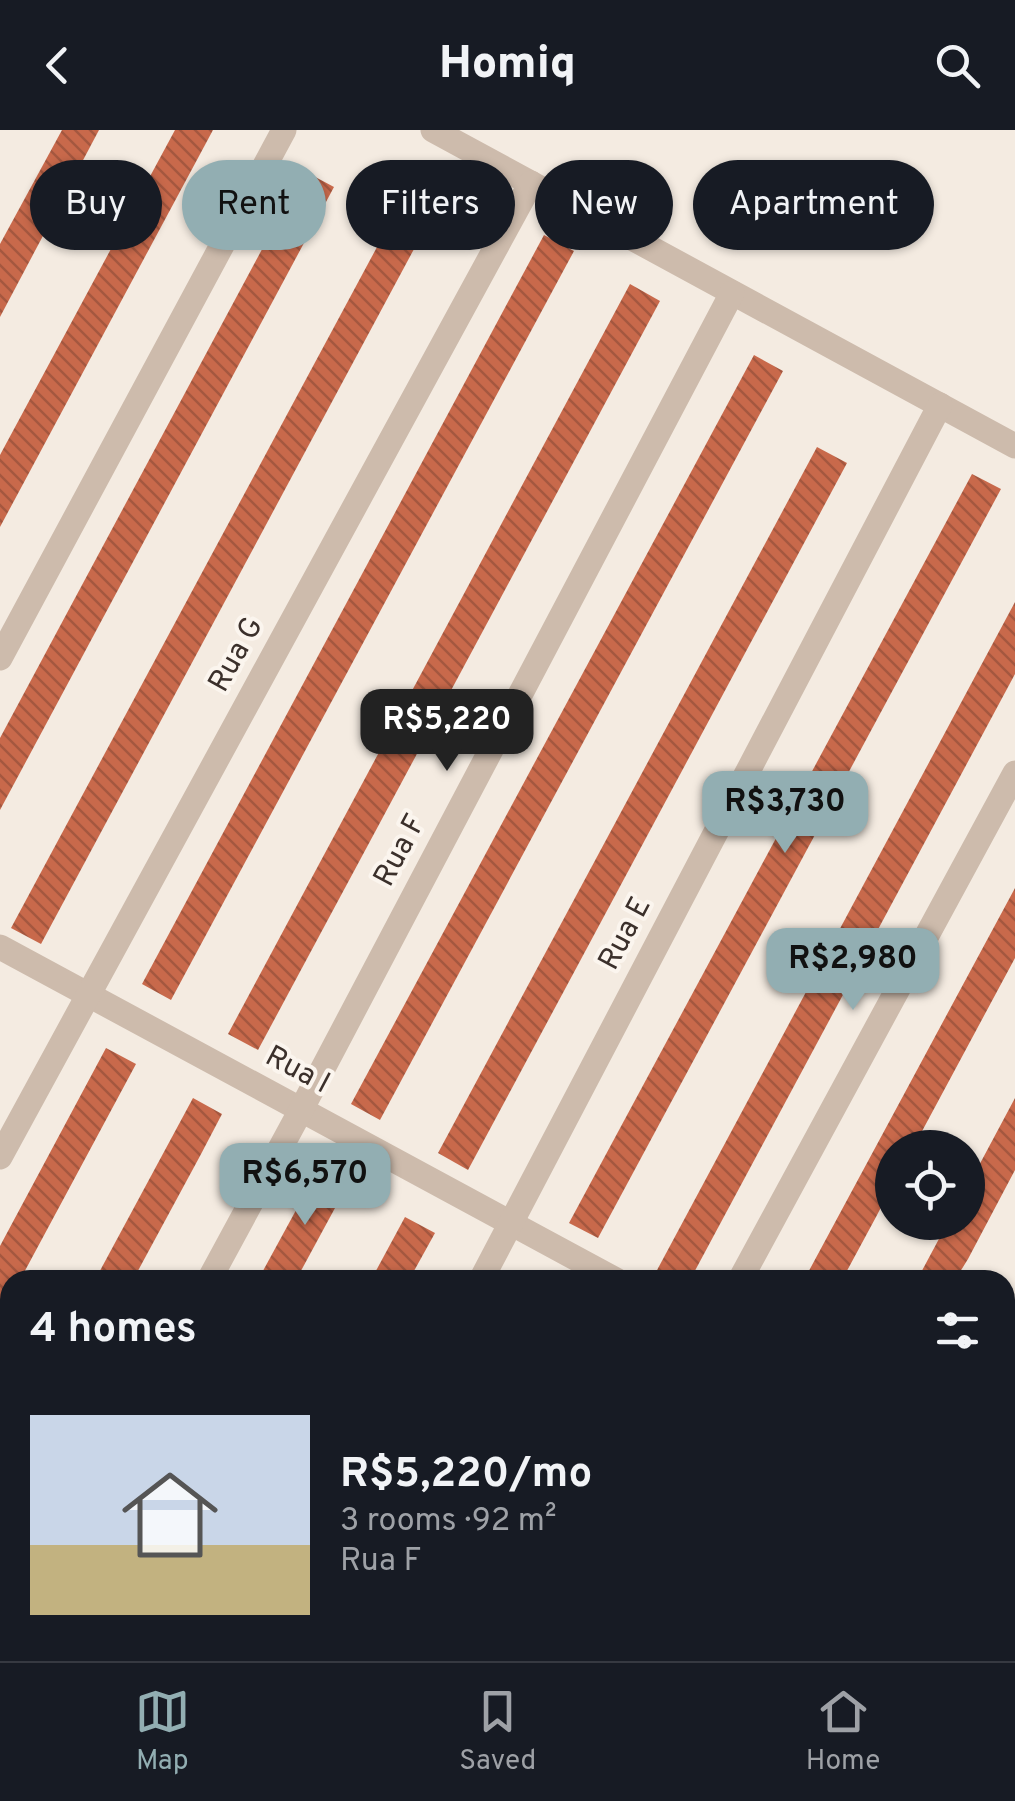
<!DOCTYPE html>
<html lang="en">
<head>
<meta charset="utf-8">
<style>
  :root { --surface:#171b24; --page:#20242c; --text:#f1f3f6; --muted:#9ea1a6; --line:#363941; --accent:#92aeb2 }
  body { margin:0; font-family:Overpass,sans-serif; background:var(--page); color:var(--text); height:100vh; display:flex; flex-direction:column; font-size:38px; white-space:nowrap }
  * { box-sizing:border-box; margin:0 }
  p { font-size:32px; color:var(--muted) }
  .icon { flex:none; width:55px; height:55px; fill:none; stroke:currentColor; stroke-width:2; stroke-linecap:round; stroke-linejoin:round }
  .map { position:relative; flex:1; overflow:hidden }
  .drawer { position:absolute; left:0px; top:1140px; width:1015px; height:392px; display:flex; flex-direction:column; background:var(--surface); border-radius:30px 30px 0 0; box-shadow:0 2px 8px #0004 }
  .drawer>* { flex:none }
  .top-card { position:absolute; left:30px; top:30px; width:955px; height:90px; display:flex; gap:20px }
  .tools { position:absolute; left:875px; top:1000px; display:grid; gap:20px }
  .tools a { display:grid; place-items:center; width:110px; height:110px; border-radius:50%; background:var(--surface); box-shadow:0 2px 8px #0004; font-size:50px }
  .price { position:absolute; translate:-50% -85px; padding:0 22px; border-radius:20px; background:var(--accent); color:#111; font-size:32px; line-height:65px; filter:drop-shadow(0 2px 5px #0008) }
  .price::after { content:''; position:absolute; left:50%; top:60px; width:30px; height:22px; margin-left:-15px; background:inherit; clip-path:polygon(0 0,100% 0,50% 100%) }
  .price.current { background:#222; color:#fff }
  ul { padding:0; list-style:none }
  li { display:flex; align-items:center; gap:30px; height:250px; padding:0 30px }
  li span { display:grid; place-items:center; flex:none; width:280px; height:200px; border-radius:0px; color:#555 }
  li>.icon { margin-inline-start:auto }
  span .icon { width:120px; height:120px; fill:#fffc; stroke-width:1 }
  li b { font-size:42px }
  h2 { display:flex; justify-content:space-between; align-items:center; height:120px; padding:0 30px; font-size:42px }
  .chip { padding:0 35px; border-radius:45px; background:var(--surface); box-shadow:0 2px 8px #0004; font-size:35px; line-height:90px }
  .chip.current { background:var(--accent); color:#111 }
  header { display:flex; justify-content:space-between; align-items:center; height:130px; padding:0 30px; background:var(--surface); font-size:45px; font-weight:800 }
  .dock { display:flex; justify-content:space-around; align-items:center; height:140px; border-top:2px solid var(--line); background:var(--surface); font-size:28px; color:var(--muted) }
  .dock a { display:grid; justify-items:center; gap:5px }
  .dock .current { color:var(--accent) }
  .map>svg:first-child { display:block }
  .building { fill:url(#building-back-hatch) }
  .lines { fill:none; stroke-linecap:round; stroke-linejoin:round }
  .minor { stroke:#cdbbac; stroke-width:25 }
  .labels { text-anchor:middle; dominant-baseline:central; stroke-width:8; stroke-linejoin:round; paint-order:stroke }
  .street-label { font-size:30px; fill:#3b302b; stroke:#fbf5ee }
</style>
</head>
<body>
<header><svg class="icon" aria-label="back" viewBox="0 0 24 24"><path d="M15 5l-7 7 7 7"/></svg>Homiq<svg class="icon" aria-label="search" viewBox="0 0 24 24"><circle cx="10" cy="10" r="6"/><path d="M15 15l6 6"/></svg></header>
<div class="map">
<svg width="1015" height="1531" viewBox="0 0 1015 1531">
  <defs>
    <pattern id="building-back-hatch" width="6" height="6" patternUnits="userSpaceOnUse" patternTransform="scale(2.5)"><rect width="6" height="6" fill="#c8694b"/><path d="M-1 5l2 2M0 0l6 6M5-1l2 2" fill="none" stroke="#a4573f"/></pattern>
  </defs>
  <rect width="100%" height="100%" fill="#f4ebe1"/>
  <g class="building">
    <path d="M62 0H99L0 187V114Z"/>
    <path d="M175 0H213L0 397V325Z"/>
    <path d="M304 41 334 57 0 680V608Z"/>
    <path d="M391 91 421 106 41 814 11 798Z"/>
    <path d="M544 105 574 121 171 870 142 854Z"/>
    <path d="M630 154 660 171 258 920 228 904Z"/>
    <path d="M754 225 783 241 380 990 351 974Z"/>
    <path d="M817 317 847 333 468 1040 438 1023Z"/>
    <path d="M972 344 1001 359 598 1108 569 1093Z"/>
    <path d="M1015 472V544L690 1150H670L656 1142Z"/>
    <path d="M1015 758V828L913 1018H892V1056L876 1087 842 1150H804Z"/>
    <path d="M106 918 136 934 20 1150H10V1168L0 1187V1116Z"/>
    <path d="M193 968 222 984 200 1026 133 1150H95Z"/>
    <path d="M1015 968V1040L968 1129 955 1150H917L948 1092H968V1056Z"/>
    <path d="M319 1038 348 1054 296 1150H258Z"/>
    <path d="M405 1087 435 1103 409 1150H371Z"/>
  </g>
  <g class="lines">
    <g class="minor">
      <path d="M433 0 1015 316"/>
      <path d="M0 528 284 0"/>
      <path d="M0 817 616 1150"/>
      <path d="M0 1027 531 53"/>
      <path d="M209 1150 301 980 732 163"/>
      <path d="M481 1150 940 275"/>
      <path d="M740 1150 1015 643"/>
      <path d="M1005 1201 1015 1182"/>
      <path d="M1005 1360 1015 1365"/>
      <path d="M2 1531 10 1515"/>
      <path d="M273 1531 278 1522"/>
      <path d="M541 1531 545 1522"/>
      <path d="M830 1531 835 1522"/>
    </g>
  </g>
  <g class="labels">
    <g class="street-label">
      <text transform="translate(237 525) rotate(-61)">Rua G</text>
      <text transform="translate(401 721) rotate(-62)">Rua F</text>
      <text transform="translate(626 804) rotate(-62)">Rua E</text>
      <text transform="translate(297 941) rotate(28)">Rua I</text>
    </g>
  </g>
</svg>
<div class="tools">
<a><svg class="icon" aria-label="locate" viewBox="0 0 24 24"><circle cx="12" cy="12" r="6"/><path d="M12 2v4M12 18v4M2 12h4M18 12h4"/></svg></a>
</div>
<b class="price current" style="left:447px;top:644px">R$5,220</b>
<b class="price" style="left:785px;top:726px">R$3,730</b>
<b class="price" style="left:853px;top:883px">R$2,980</b>
<b class="price" style="left:305px;top:1098px">R$6,570</b>
<div class="top-card">
<a class="chip">Buy</a>
<a class="chip current">Rent</a>
<a class="chip">Filters</a>
<a class="chip">New</a>
<a class="chip">Apartment</a>
</div>
<section class="drawer">
<h2>4 homes<svg class="icon" aria-label="filters" viewBox="0 0 24 24"><path d="M4 7h16M4 17h16"/><circle cx="9" cy="7" r="2"/><circle cx="15" cy="17" r="2"/></svg></h2>
<ul>
<li><span style="background:linear-gradient(#c9d6e8 65%,#c2b280 0)"><svg class="icon" aria-label="home" viewBox="0 0 24 24"><path d="M3 11l9-7 9 7M6 9v11h12V9"/></svg></span><div><b>R$5,220/mo</b><p>3 rooms · 92 m²</p><p>Rua F</p></div></li>
</ul>
</section>
</div>
<nav class="dock">
<a class="current"><svg class="icon" aria-label="map" viewBox="0 0 24 24"><path d="M3 6l6-2 6 2 6-2v14l-6 2-6-2-6 2zM9 4v14M15 6v14"/></svg>Map</a>
<a><svg class="icon" aria-label="saved" viewBox="0 0 24 24"><path d="M7 4h10v16l-5-4-5 4z"/></svg>Saved</a>
<a><svg class="icon" aria-label="home" viewBox="0 0 24 24"><path d="M3 11l9-7 9 7M6 9v11h12V9"/></svg>Home</a>
</nav>
</body>
</html>
